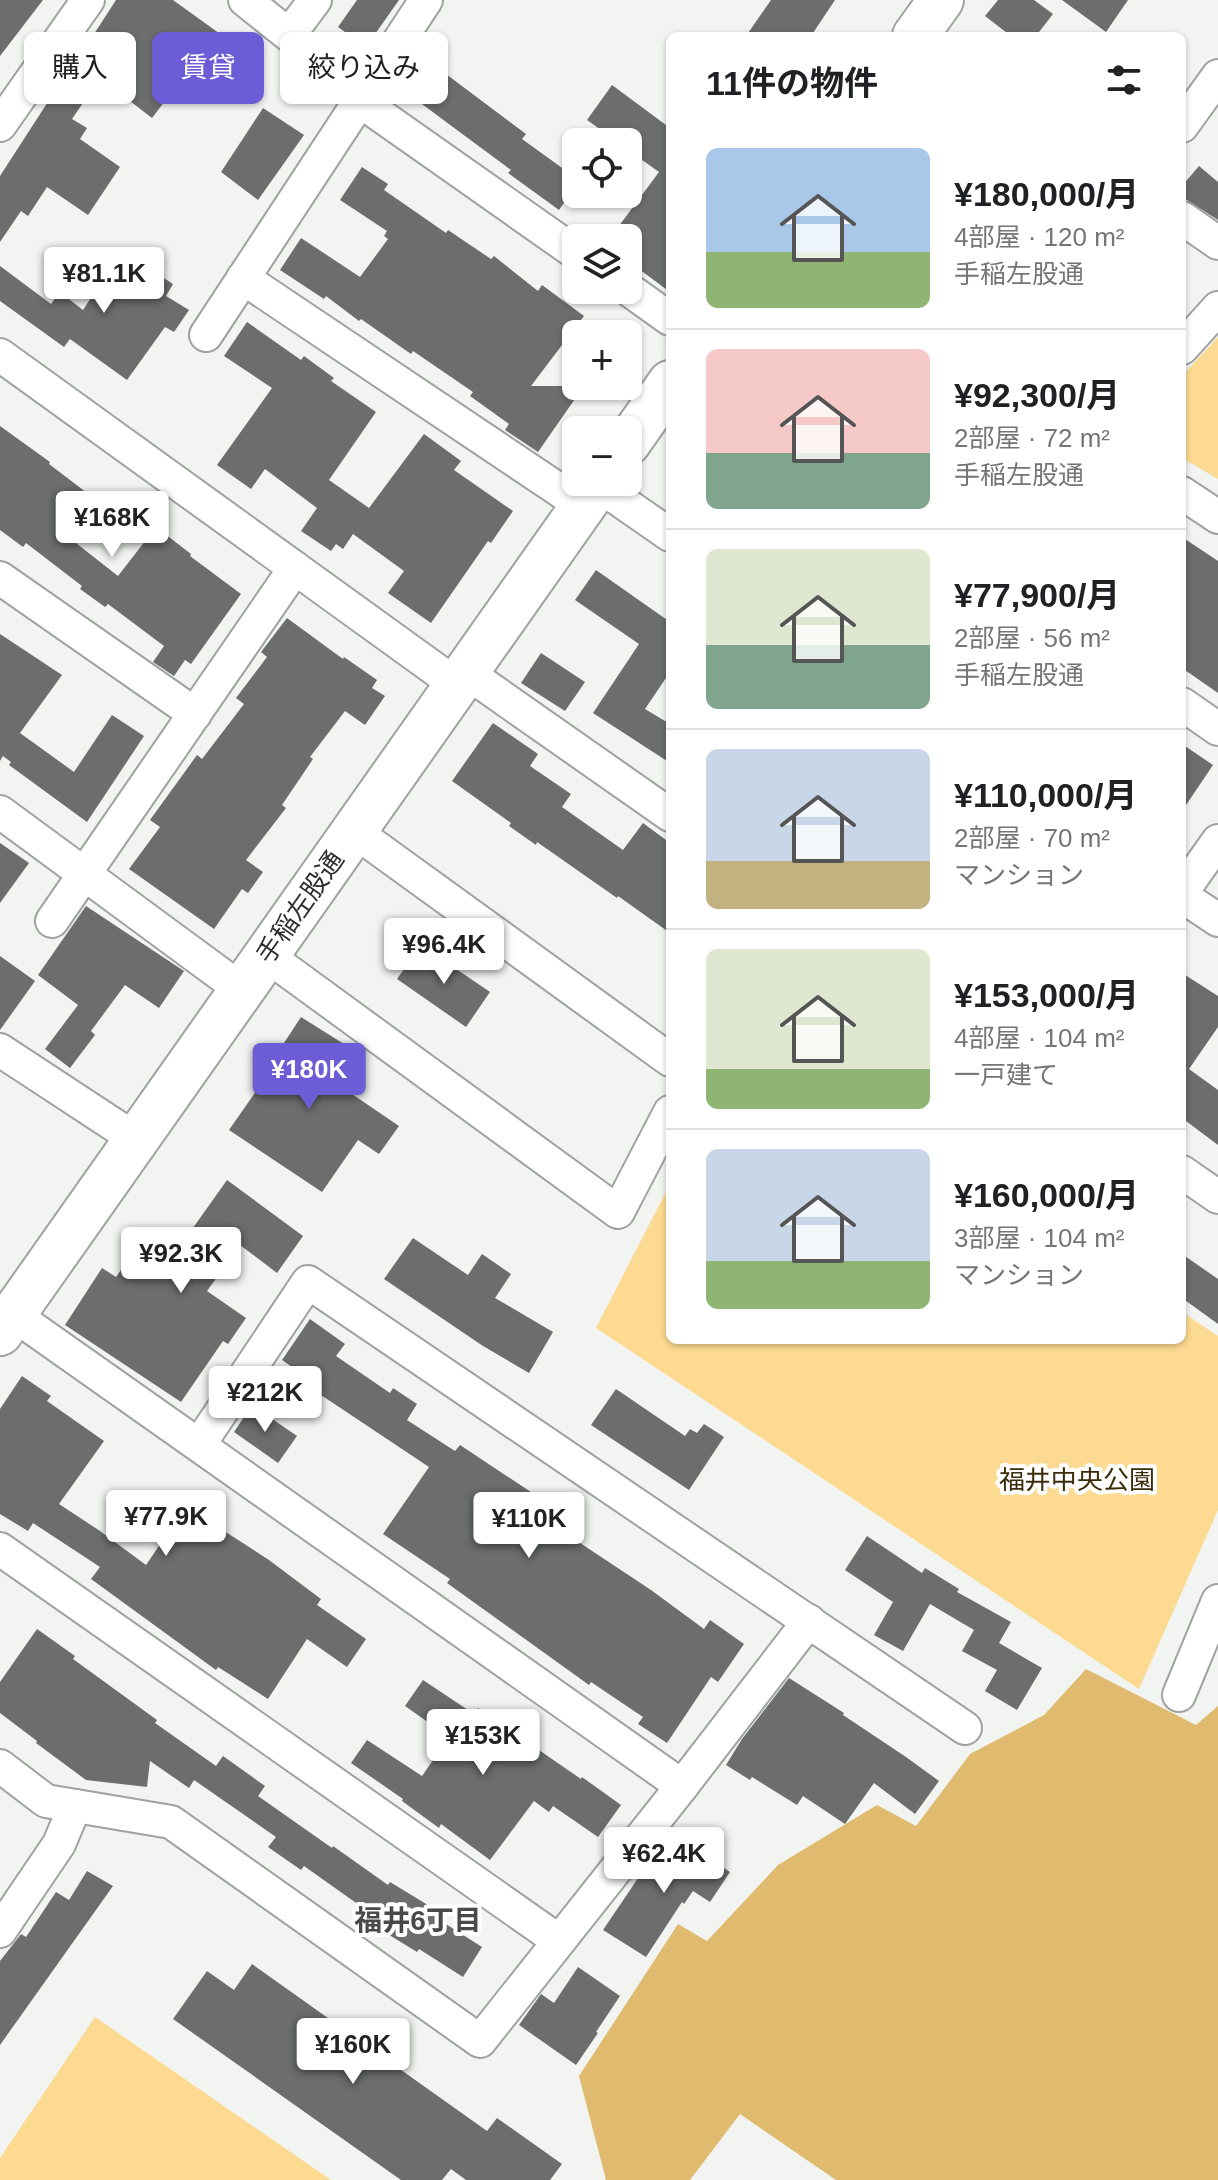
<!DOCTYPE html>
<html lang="ja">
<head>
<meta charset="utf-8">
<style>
  :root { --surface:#fff; --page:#f2f2f2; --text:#202124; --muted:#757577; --line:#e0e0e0; --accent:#6c5dd7 }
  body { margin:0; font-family:Arial,"Noto Sans JP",sans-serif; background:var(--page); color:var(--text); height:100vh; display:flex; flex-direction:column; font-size:30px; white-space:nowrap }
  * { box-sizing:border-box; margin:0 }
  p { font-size:26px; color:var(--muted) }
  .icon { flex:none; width:44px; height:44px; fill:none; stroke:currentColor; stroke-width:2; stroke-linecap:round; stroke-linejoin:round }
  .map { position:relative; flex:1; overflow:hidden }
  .details { position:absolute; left:666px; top:32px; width:520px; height:1312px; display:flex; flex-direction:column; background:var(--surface); border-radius:12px; box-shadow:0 2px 6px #0004 }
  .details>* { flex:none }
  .guide { position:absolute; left:24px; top:32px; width:522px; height:72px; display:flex; gap:16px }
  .tools { position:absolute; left:562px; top:128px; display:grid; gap:16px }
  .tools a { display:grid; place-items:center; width:80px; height:80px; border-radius:12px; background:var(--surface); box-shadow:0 2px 6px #0004; font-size:40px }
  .price { position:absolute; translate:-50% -68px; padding:0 18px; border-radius:8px; background:#fff; color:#222; font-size:26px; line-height:52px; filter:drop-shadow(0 2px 4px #0008) }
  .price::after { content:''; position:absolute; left:50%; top:48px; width:24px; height:18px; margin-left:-12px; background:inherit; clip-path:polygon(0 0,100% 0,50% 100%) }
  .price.on { background:var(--accent); color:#fff }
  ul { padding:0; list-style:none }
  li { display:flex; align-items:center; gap:24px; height:200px; padding:0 40px }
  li+li { border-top:2px solid var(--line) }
  li span { display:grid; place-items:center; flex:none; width:224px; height:160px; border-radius:12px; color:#555 }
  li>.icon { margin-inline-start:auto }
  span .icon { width:96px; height:96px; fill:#fffc; stroke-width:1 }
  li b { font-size:34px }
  h2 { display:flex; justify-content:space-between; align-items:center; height:96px; padding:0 40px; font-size:34px }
  .tag { padding:0 28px; border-radius:12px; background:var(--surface); box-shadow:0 2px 6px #0004; font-size:28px; line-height:72px }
  .tag.on { background:var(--accent); color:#fff }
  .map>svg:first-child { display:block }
  .green { fill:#fdda91 }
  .forest { fill:#e0bb6f }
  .building { fill:#6b6e6d }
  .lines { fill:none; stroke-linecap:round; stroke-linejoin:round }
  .minor-casing { stroke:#9fa29f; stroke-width:36 }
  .primary-casing { stroke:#9fa29f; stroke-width:48 }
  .minor { stroke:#fff; stroke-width:32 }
  .primary { stroke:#fff; stroke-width:44 }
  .labels { text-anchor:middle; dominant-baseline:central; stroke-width:8; stroke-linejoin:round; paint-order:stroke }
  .street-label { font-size:26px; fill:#2e2f2e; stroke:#fff }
  .park-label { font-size:26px; fill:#3b2d0a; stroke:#fff }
  .neighbourhood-label { font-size:28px; font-weight:bold; fill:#484a48; stroke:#fff }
</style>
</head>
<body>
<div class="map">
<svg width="1218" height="2180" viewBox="0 0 1218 2180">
  <rect width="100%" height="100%" fill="#f1f4f1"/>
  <g class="green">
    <path d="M1218 337V479L1182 458V376Z"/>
    <path d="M670 1184V1340H1182V1312L1218 1336V1510L1139 1689 596 1328Z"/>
    <path d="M95 2017 331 2180H0V2158Z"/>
  </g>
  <path class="forest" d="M1086 1669 1196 1725 1218 1706V2180H836L740 2114 690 2180H606L579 2076 678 1924 707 1941 778 1865 877 1805 916 1826 970 1754 1044 1715Z"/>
  <g class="building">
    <path d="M0 0H43L0 56Z"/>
    <path d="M116 0H173L234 44 255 38 262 65 234 73 232 65 181 80 152 118 100 78 72 119 87 128 80 139 120 167 88 215 47 187 28 216 21 211 0 242V176L75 60 72 58 91 32 94 34Z"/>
    <path d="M357 0H399L366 47 338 27Z"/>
    <path d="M771 0H835L811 36H746Z"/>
    <path d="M998 0H1034L1053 14 1036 36H1011L985 16Z"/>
    <path d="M1062 0H1128L1106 32Z"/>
    <path d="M430 62 526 134 522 139 576 178V186L559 210 508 173 511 170 407 93Z"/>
    <path d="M612 85 670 128V292L628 261V238H610L659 172 628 150V142H618L587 120Z"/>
    <path d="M263 108 304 135 258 200 221 172Z"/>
    <path d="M1199 166 1218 182V220L1182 197V186Z"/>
    <path d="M362 167 388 184 384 190 446 233 448 230 491 259 494 256 538 291 542 285 584 316 531 386H584L538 452 505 430 509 424 470 396 473 392 413 351 411 354 361 319 359 321 326 296 324 299 280 270 301 238 360 277 388 239 384 236 387 231 340 200Z"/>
    <path d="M130 256 173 284 166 296 189 310 174 332 165 327 127 380 70 339 64 347 0 301V266L51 304 60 292 83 310 110 269 124 265Z"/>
    <path d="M247 322 301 360 304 356 334 378 331 381 376 412 329 480 369 508 424 434 461 461 454 470 513 511 491 543 488 541 431 623 388 593 404 571 353 534 343 549 336 544 331 551 301 531 317 508 265 469 251 489 217 465 272 388 224 356Z"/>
    <path d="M0 426 50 462 49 464 95 499 67 536 118 576 156 527 191 554 190 556 241 594 191 664 185 660 174 676 153 662 164 646 108 604 105 607 80 589 82 586 26 543 23 547 0 530Z"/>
    <path d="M1182 537 1218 561V693L1182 668Z"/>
    <path d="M596 570 670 622V672L645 709 670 724V763L593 713 639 644 575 600Z"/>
    <path d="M287 618 343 659 344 657 377 680 372 688 385 696 365 725 345 711 310 757 313 759 282 805 286 808 246 860 263 872 248 893 242 889 214 929 129 869 160 827 150 820 197 755 202 759 244 704 236 698 267 657 261 652Z"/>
    <path d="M0 634 62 675 20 733 74 772 112 715 144 736 87 822 9 765 11 762 3 756 0 761Z"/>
    <path d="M541 653 585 682 565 711 521 683Z"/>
    <path d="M493 723 538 754 530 766 571 794 562 807 623 850 643 823 670 843V933L618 896 617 898 537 842 536 845 509 826 511 823 452 781Z"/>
    <path d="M1182 744 1213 765 1182 811Z"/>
    <path d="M0 843 29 863 0 903Z"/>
    <path d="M86 906 184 971 159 1008 125 985 91 1031 95 1035 70 1068 45 1049 78 1005 38 975Z"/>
    <path d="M421 945 490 992 466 1027 397 979Z"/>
    <path d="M0 956 35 981 0 1030Z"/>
    <path d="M1182 973 1218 996V1027L1189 1069 1218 1090V1145L1182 1118Z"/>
    <path d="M301 1017 344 1044 324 1075 399 1126 379 1154 358 1140 322 1192 229 1130 270 1071 267 1069Z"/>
    <path d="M227 1180 303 1236 277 1273 240 1245 207 1291 246 1318 228 1344 223 1341 181 1402 65 1325 102 1268 116 1277 137 1247 166 1266Z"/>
    <path d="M413 1238 468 1275 482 1254 511 1274 495 1298 553 1332 529 1373 483 1346 384 1279Z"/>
    <path d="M1182 1254 1218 1279V1324L1182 1298Z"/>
    <path d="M310 1319 345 1344 336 1356 390 1393 393 1388 417 1404 407 1420 455 1451 460 1445 570 1518 562 1531 651 1590 704 1629 710 1620 744 1644 718 1682 711 1677 667 1743 638 1724 643 1717 591 1682 589 1685 447 1583 450 1579 383 1534 429 1467 318 1393 322 1388 282 1360Z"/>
    <path d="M22 1376 51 1396 47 1401 104 1441 59 1504 100 1531 146 1565 190 1500 221 1522 218 1527 269 1560 321 1599 317 1605 366 1639 347 1667 307 1639 268 1699 218 1667 216 1670 91 1579 100 1567 33 1523 28 1531 0 1514V1409Z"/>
    <path d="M616 1389 685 1436 690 1429 697 1433 704 1424 724 1437 689 1490 591 1425Z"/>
    <path d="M252 1405 297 1436 278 1463 234 1432Z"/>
    <path d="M867 1536 922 1573 925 1568 959 1589 957 1592 1011 1622 999 1643 1042 1668 1017 1710 985 1691 997 1670 962 1651 974 1630 930 1604 903 1651 874 1635 893 1602 845 1570Z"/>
    <path d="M37 1629 75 1656 73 1659 157 1720 155 1723 216 1766 223 1756 265 1786 258 1796 332 1848 333 1846 388 1885 390 1882 441 1913 438 1919 482 1947 463 1977 419 1949 417 1952 386 1933 390 1927 304 1866 301 1870 268 1847 276 1837 194 1780 189 1788 150 1761 147 1787 86 1780 36 1743 37 1741 0 1713V1682Z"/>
    <path d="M789 1678 844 1713 843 1715 906 1757 939 1781 915 1814 874 1783 845 1824 803 1796 797 1805 752 1777 750 1780 726 1765 742 1739Z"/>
    <path d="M423 1680 474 1714 478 1708 581 1779 582 1777 621 1805 598 1837 553 1806 549 1812 534 1801 490 1860 441 1824 439 1828 402 1801 403 1799 351 1763 367 1740 422 1776 449 1737 405 1706Z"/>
    <path d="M677 1837 730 1872 710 1902 693 1891 684 1904 682 1902 646 1957 603 1930 651 1859 659 1864Z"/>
    <path d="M87 1871 113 1886 0 2045V1961L21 1934 26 1937 56 1892 69 1900Z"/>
    <path d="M252 1964 487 2131 497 2118 562 2164 550 2180H466L451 2169 442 2180H401L173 2019 207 1971 234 1990Z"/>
    <path d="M578 1967 620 1996 596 2032 598 2033 576 2065 519 2025 541 1994 554 2003Z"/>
  </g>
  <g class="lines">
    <defs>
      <g id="minor">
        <path d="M245 0 289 35 315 0"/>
        <path d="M360 101 576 253"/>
        <path d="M0 125 88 0"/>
        <path d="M1182 126 1218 76"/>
        <path d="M1182 218 1218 243"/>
        <path d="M243 278 583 506"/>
        <path d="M628 289 670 319"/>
        <path d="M206 335 426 0"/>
        <path d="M1182 348 1218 308"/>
        <path d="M0 355 457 685"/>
        <path d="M598 485 670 535"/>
        <path d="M1182 493 1218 517"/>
        <path d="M0 578 195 714"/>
        <path d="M466 672 670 815"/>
        <path d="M1182 704 1218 729"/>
        <path d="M0 812 242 990"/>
        <path d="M354 831 670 1060"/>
        <path d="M1182 892 1218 841"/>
        <path d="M1182 896 1218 920"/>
        <path d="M52 921 295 568"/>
        <path d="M266 955 618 1212 670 1112"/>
        <path d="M0 1050 137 1140"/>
        <path d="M1182 1172 1218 1197"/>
        <path d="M14 1315 682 1786"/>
        <path d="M199 1445 308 1282 965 1728"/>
        <path d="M0 1549 559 1941"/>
        <path d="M1179 1695 1218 1601"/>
        <path d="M0 1766 46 1801 171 1822 480 2041 682 1786 809 1621"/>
        <path d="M0 1931 59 1844 75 1806"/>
      </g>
      <g id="primary">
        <path d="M915 36 941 0"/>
        <path d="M628 443 670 383"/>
        <path d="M0 1333 600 482"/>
      </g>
    </defs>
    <use href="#minor" class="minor-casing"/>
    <use href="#primary" class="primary-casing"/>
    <use href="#minor" class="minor"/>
    <use href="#primary" class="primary"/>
  </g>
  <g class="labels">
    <g class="street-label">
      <text transform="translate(300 907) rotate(-55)">手稲左股通</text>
    </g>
    <g class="park-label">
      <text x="1077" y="1480">福井中央公園</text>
    </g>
    <g class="neighbourhood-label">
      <text x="418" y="1920">福井6丁目</text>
    </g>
  </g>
</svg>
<div class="tools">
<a><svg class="icon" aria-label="locate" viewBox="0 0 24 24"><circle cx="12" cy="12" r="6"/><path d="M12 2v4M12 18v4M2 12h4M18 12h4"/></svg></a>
<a><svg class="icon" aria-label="layers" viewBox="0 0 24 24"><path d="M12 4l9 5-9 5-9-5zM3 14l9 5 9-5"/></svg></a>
<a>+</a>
<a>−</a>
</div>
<b class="price" style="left:104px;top:315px">¥81.1K</b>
<b class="price" style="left:112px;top:559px">¥168K</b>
<b class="price" style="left:444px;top:986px">¥96.4K</b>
<b class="price on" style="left:309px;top:1111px">¥180K</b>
<b class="price" style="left:181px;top:1295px">¥92.3K</b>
<b class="price" style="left:265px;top:1434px">¥212K</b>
<b class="price" style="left:166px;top:1558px">¥77.9K</b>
<b class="price" style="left:529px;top:1560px">¥110K</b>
<b class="price" style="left:483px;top:1777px">¥153K</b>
<b class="price" style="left:664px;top:1895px">¥62.4K</b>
<b class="price" style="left:353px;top:2086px">¥160K</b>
<div class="guide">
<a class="tag">購入</a>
<a class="tag on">賃貸</a>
<a class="tag">絞り込み</a>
</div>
<section class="details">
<h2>11件の物件<svg class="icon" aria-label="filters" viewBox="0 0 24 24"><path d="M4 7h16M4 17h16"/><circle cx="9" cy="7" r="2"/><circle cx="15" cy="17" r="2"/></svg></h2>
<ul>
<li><span style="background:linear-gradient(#a9c7e8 65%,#8fb573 0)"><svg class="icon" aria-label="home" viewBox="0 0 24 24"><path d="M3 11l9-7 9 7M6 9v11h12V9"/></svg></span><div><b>¥180,000/月</b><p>4部屋 · 120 m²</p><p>手稲左股通</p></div></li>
<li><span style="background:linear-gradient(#f6c9c9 65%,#7fa58c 0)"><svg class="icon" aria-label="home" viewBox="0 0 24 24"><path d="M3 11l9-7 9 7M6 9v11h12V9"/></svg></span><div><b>¥92,300/月</b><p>2部屋 · 72 m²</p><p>手稲左股通</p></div></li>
<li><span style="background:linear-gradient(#dfe7d0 60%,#7fa58c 0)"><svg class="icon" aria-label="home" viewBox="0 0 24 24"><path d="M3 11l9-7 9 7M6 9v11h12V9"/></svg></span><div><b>¥77,900/月</b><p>2部屋 · 56 m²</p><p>手稲左股通</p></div></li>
<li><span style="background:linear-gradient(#c9d6e8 70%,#c2b280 0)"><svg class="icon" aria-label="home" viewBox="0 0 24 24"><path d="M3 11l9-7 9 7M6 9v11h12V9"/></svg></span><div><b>¥110,000/月</b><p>2部屋 · 70 m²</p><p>マンション</p></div></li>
<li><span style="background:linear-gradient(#dfe7d0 75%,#8fb573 0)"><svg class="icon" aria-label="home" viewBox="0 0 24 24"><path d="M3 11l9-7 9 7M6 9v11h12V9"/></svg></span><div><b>¥153,000/月</b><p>4部屋 · 104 m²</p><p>一戸建て</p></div></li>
<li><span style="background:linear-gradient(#c9d6e8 70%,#8fb573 0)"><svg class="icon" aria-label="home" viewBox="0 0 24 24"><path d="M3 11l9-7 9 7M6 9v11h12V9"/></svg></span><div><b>¥160,000/月</b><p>3部屋 · 104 m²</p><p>マンション</p></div></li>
</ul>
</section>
</div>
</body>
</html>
